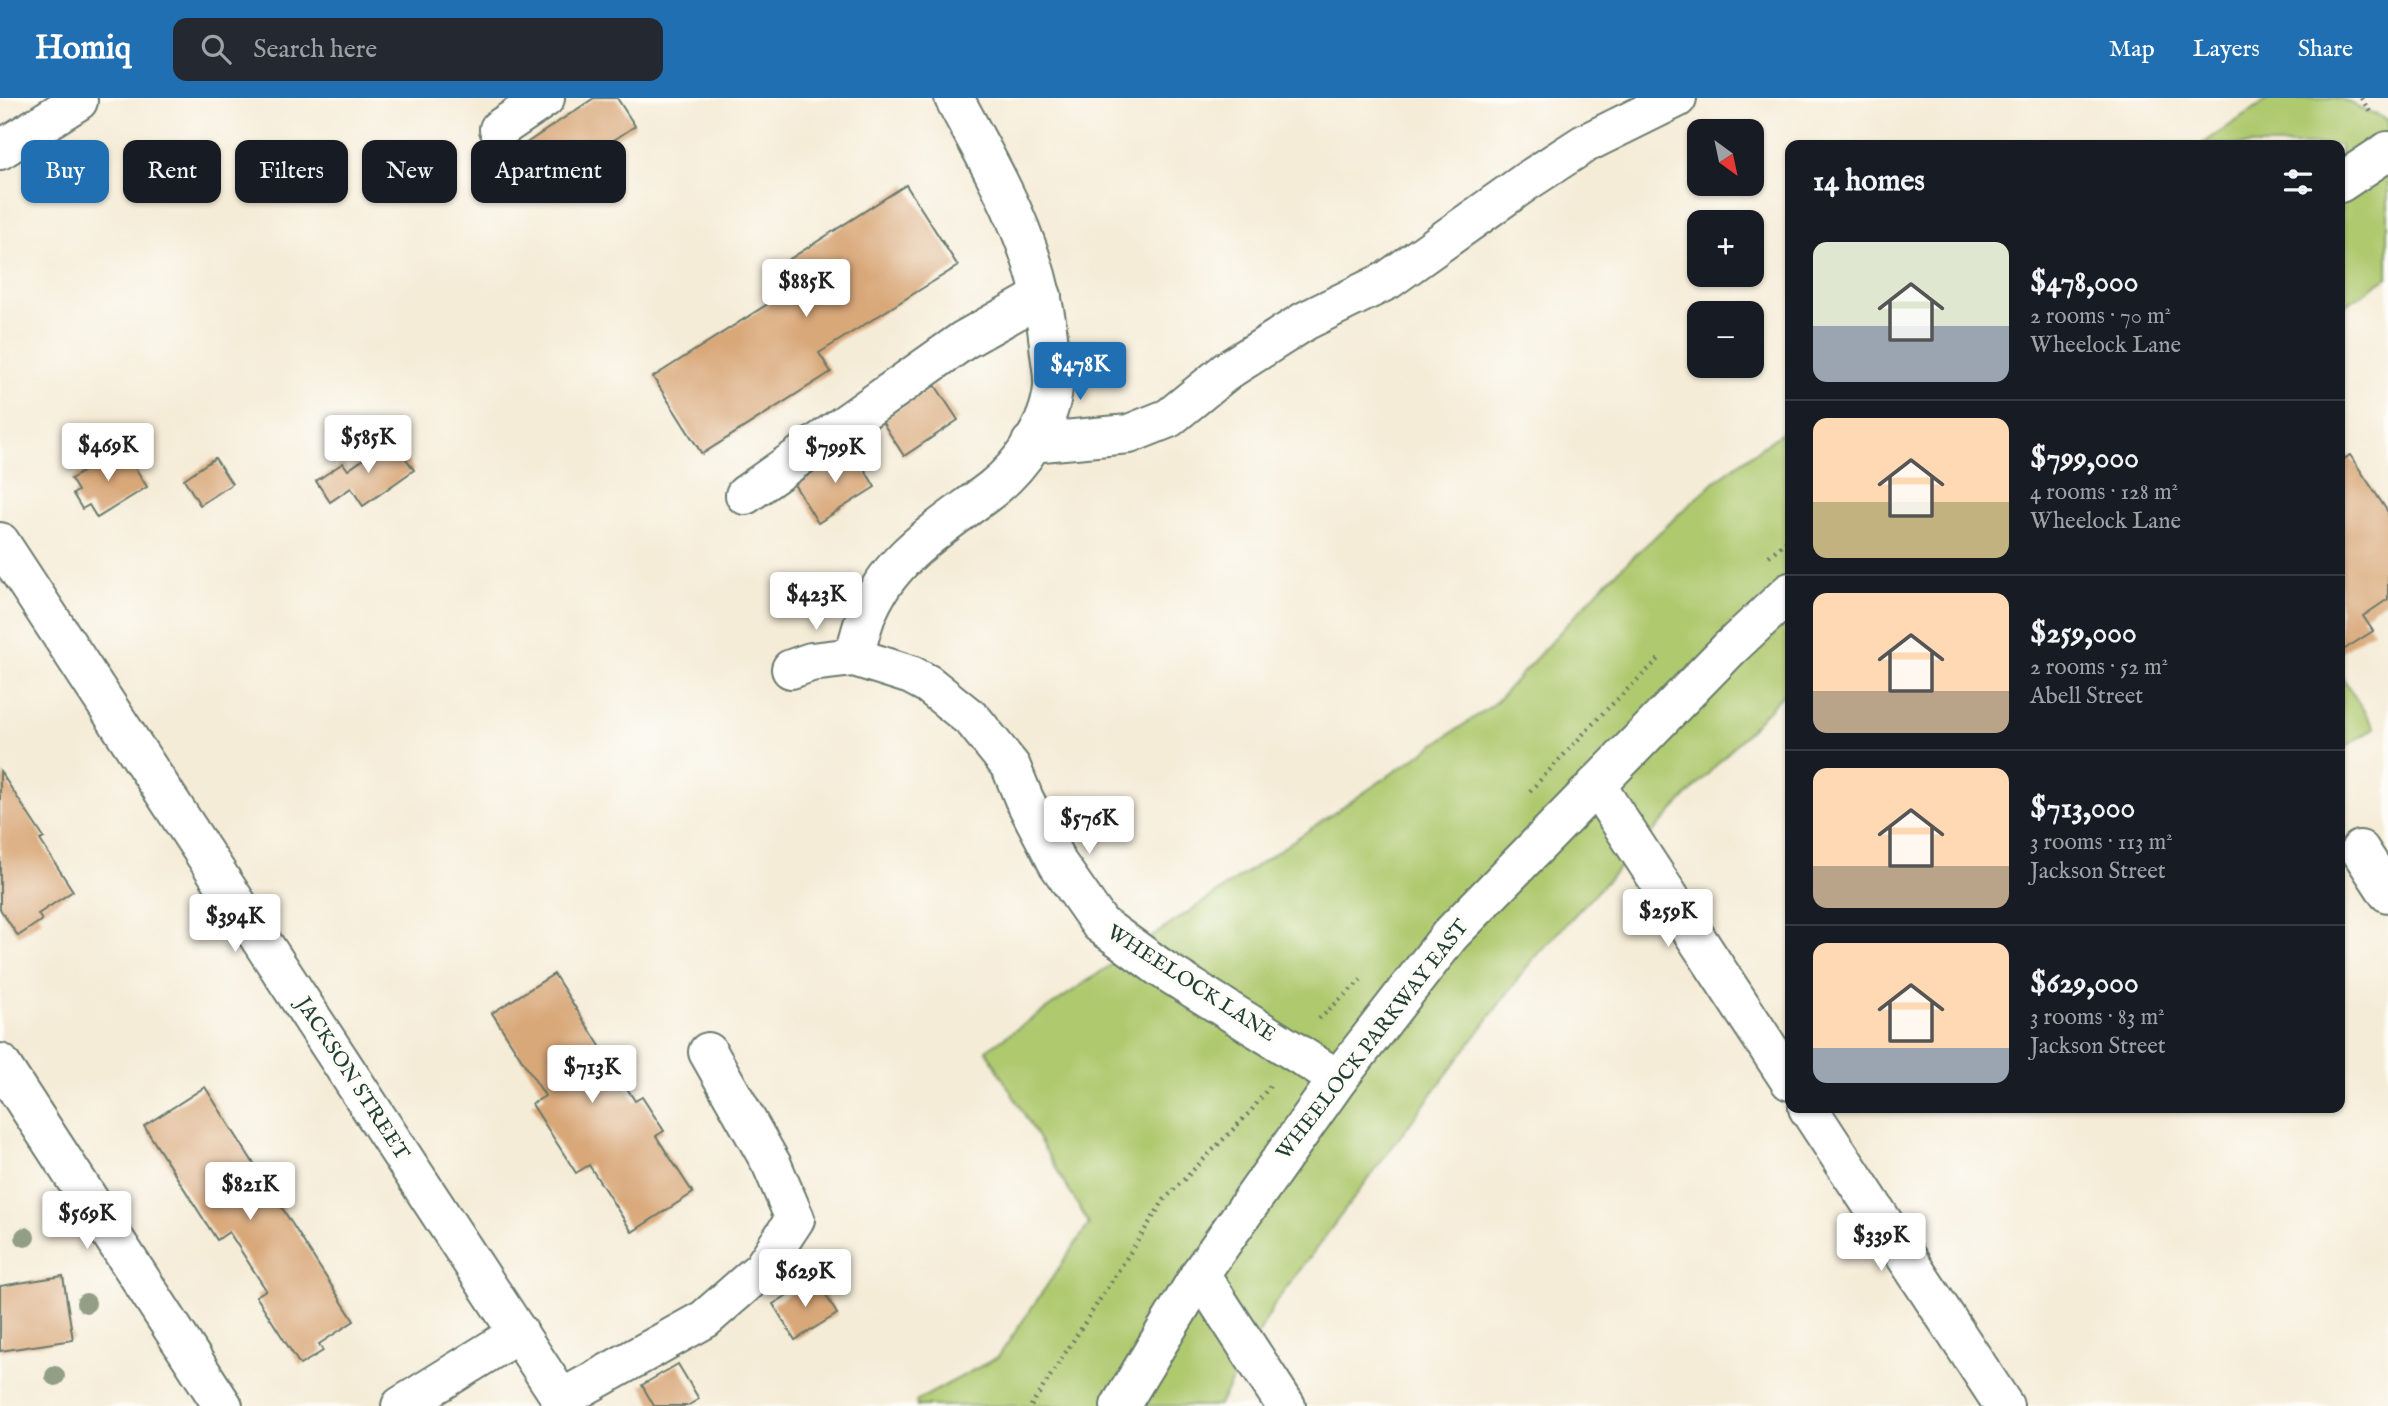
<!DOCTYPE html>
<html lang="en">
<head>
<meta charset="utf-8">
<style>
  :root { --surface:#171b24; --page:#242831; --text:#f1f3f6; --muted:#9ea1a6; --line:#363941; --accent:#1f6fb2 }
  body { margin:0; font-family:"IM FELL English",serif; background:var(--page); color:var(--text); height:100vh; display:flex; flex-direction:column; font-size:26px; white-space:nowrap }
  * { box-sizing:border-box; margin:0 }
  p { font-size:23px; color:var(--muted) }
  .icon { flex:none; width:38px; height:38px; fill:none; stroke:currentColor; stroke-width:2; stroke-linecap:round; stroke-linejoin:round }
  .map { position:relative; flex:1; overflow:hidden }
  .details { position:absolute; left:1785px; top:42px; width:560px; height:973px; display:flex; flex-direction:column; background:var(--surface); border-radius:14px; box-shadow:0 2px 5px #0004 }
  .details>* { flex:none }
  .hud { position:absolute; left:21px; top:42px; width:665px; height:63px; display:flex; gap:14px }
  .needle { width:46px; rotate:147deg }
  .buttons { position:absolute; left:1687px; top:21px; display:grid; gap:14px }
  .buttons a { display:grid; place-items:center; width:77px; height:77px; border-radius:14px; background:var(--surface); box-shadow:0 2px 5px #0004; font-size:35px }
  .price { position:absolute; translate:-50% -60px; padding:0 16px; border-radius:7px; background:#fff; color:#222; font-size:23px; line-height:46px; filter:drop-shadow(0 2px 4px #0008) }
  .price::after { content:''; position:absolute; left:50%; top:42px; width:21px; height:16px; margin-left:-10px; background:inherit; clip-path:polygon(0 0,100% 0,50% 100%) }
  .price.selected { background:var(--accent); color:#fff }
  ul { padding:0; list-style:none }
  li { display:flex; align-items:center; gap:21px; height:175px; padding:0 28px }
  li+li { border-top:2px solid var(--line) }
  li span { display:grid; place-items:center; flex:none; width:196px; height:140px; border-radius:14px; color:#555 }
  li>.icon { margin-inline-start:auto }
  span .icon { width:84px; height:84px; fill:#fffc; stroke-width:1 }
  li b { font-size:30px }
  h2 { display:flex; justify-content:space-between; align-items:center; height:84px; padding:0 28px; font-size:30px }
  .tag { padding:0 24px; border-radius:14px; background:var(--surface); box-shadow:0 2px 5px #0004; font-size:24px; line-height:63px }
  .tag.selected { background:var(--accent); color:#fff }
  header { display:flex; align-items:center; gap:42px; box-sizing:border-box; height:98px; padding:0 35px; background:var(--accent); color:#fff }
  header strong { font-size:33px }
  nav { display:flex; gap:38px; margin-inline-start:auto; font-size:24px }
  .search { width:490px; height:63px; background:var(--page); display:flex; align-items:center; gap:18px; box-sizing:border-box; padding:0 24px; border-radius:14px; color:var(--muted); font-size:26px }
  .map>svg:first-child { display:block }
  .green { fill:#afc96e; stroke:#678351; stroke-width:2 }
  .building { fill:#d9a879 }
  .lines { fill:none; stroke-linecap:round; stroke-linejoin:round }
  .minor-casing { stroke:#6a7a6d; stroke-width:42 }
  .path { stroke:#6a7a6d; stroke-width:4.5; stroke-dasharray:2 5; stroke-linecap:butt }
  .minor { stroke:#fff; stroke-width:38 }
  .tree { fill:#939f85 }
  .labels { text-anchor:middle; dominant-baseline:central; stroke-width:7; stroke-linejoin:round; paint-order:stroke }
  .street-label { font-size:21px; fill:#1f3d34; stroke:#fdfcf7 }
</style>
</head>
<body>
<header>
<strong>Homiq</strong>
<div class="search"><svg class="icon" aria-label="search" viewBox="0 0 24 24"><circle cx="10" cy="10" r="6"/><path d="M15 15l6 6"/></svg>Search here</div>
<nav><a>Map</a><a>Layers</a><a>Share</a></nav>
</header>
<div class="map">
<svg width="2388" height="1308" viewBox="0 0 2388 1308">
  <rect width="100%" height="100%" fill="#fdfcf7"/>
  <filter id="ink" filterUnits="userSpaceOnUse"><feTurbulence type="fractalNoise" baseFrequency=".0143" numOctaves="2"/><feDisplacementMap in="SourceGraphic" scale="14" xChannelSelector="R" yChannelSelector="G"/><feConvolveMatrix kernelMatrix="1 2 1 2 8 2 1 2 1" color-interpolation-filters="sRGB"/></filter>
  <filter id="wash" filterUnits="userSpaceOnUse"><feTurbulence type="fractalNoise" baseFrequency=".00686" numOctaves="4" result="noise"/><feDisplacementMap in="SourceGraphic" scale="28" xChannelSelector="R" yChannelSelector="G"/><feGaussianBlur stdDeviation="1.57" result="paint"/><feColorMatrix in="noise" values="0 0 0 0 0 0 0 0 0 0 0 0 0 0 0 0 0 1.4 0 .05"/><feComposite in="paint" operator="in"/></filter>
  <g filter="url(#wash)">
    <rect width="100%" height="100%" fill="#f5ecd7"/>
    <g class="green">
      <path d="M2270 0H2339L2388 22V179L2340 211V47H2201Z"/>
      <path d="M1790 329V589L1533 861 1276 1204 1218 1308H917L916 1303 998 1259 1089 1126 986 952 1494 606 1603 487 1715 383Z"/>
      <path d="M2340 576 2375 630 2340 652Z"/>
    </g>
    <g id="blocks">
      <g class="building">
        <path d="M594 0H617L635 28 530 98 504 60Z"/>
        <path d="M906 87 958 168 819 255 831 274 702 356 653 279 785 195 771 173Z"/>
        <path d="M935 287 958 322 904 358 881 322Z"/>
        <path d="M392 341 414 372 363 408 351 390 330 404 316 383 343 365 348 372Z"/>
        <path d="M122 349 147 389 97 420 89 407 82 411 73 396 78 393 71 381Z"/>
        <path d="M852 350 875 389 818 425 794 386Z"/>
        <path d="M2350 357 2388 414V501L2363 518 2373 533 2340 554V364Z"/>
        <path d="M215 360 232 386 200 407 184 381Z"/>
        <path d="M0 673 44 740 40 742 73 793 38 816 42 822 18 838 0 811Z"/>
        <path d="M554 876 635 1003 642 999 664 1033 656 1038 693 1095 632 1134 589 1067 576 1075 532 1006 545 998 492 915Z"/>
        <path d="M205 989 354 1223 319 1246 323 1253 300 1267 256 1198 266 1192 229 1134 217 1142 144 1028Z"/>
        <path d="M63 1178 73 1242 0 1253V1188Z"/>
        <path d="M816 1180 837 1216 795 1242 773 1206Z"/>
        <path d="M678 1266 699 1301 687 1308H654L642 1287Z"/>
      </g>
    </g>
  </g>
  <g filter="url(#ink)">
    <use href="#blocks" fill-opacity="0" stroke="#6a7a6d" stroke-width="2"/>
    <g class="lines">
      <defs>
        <g id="minor">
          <path d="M499 31 545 0"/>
          <path d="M0 52 78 3"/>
          <path d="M2340 85 2388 53"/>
          <path d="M1031 345 1129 336 1169 320 1228 272 1305 223 1388 182 1527 83 1584 46 1677 0"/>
          <path d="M745 397 964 242 1042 198"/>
          <path d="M0 444 566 1308"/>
          <path d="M854 559C858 545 861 531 866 518 888 459 944 428 992 391 1021 368 1050 327 1053 289 1054 275 1050 260 1049 246 1040 150 998 83 954 0"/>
          <path d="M791 571 811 564 854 559 911 577 928 586 974 623 1011 669 1024 701 1058 766 1100 826 1159 869 1338 981"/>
          <path d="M1596 687 1790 983"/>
          <path d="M2360 752 2388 795"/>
          <path d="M0 965 223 1308"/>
          <path d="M1808 1010 2004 1308"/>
          <path d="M1200 1176 1286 1308"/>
          <path d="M561 1301 705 1221 762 1171 795 1121 772 1067 708 954"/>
          <path d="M401 1308 519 1235"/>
          <path d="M1120 1308 1200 1176 1338 981 1450 837 1730 550 1790 494"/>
        </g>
      </defs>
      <use href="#minor" class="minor-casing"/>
      <g class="path">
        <path d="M2361 0 2372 17"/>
        <path d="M1769 458 1790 440"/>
        <path d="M1530 693 1603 615 1661 559"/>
        <path d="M1319 921 1361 882"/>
        <path d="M1031 1308 1164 1102 1251 1013 1272 985"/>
      </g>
      <use href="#minor" class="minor"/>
    </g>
    <g class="tree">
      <circle cx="25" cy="1139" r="10"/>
      <circle cx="86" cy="1205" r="10"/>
      <circle cx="55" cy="1278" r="10"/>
    </g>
  </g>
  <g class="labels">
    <g class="street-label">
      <text transform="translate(1191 886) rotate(33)">WHEELOCK LANE</text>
      <text transform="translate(1373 942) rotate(-52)">WHEELOCK PARKWAY EAST</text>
      <text transform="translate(352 981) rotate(57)">JACKSON STREET</text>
    </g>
  </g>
</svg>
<div class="buttons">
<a><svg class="needle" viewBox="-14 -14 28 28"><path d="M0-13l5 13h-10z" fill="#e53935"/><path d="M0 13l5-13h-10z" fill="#9ea1a6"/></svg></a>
<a>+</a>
<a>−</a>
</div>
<b class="price" style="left:806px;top:221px">$885K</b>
<b class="price selected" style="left:1080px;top:304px">$478K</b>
<b class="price" style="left:368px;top:377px">$585K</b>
<b class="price" style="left:108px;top:385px">$469K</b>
<b class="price" style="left:835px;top:387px">$799K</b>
<b class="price" style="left:816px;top:534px">$423K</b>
<b class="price" style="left:1089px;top:758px">$576K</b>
<b class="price" style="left:1668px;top:851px">$259K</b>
<b class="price" style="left:235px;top:856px">$394K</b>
<b class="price" style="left:592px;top:1007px">$713K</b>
<b class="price" style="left:250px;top:1124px">$821K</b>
<b class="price" style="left:87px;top:1153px">$569K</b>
<b class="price" style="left:1881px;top:1175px">$339K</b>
<b class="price" style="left:805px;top:1211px">$629K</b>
<div class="hud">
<a class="tag selected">Buy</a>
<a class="tag">Rent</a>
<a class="tag">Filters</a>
<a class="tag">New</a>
<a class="tag">Apartment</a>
</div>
<section class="details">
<h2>14 homes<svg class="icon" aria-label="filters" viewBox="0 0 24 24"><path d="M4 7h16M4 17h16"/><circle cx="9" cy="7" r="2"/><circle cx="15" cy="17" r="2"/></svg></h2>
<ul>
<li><span style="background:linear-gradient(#dfe7d0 60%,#9aa5b1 0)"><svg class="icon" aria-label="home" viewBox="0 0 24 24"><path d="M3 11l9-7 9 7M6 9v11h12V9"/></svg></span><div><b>$478,000</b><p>2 rooms · 70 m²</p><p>Wheelock Lane</p></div></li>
<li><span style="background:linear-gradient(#ffd9b3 60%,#c2b280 0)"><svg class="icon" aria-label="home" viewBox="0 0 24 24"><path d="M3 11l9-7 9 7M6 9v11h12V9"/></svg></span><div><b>$799,000</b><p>4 rooms · 128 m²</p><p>Wheelock Lane</p></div></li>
<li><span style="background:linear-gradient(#ffd9b3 70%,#b9a48a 0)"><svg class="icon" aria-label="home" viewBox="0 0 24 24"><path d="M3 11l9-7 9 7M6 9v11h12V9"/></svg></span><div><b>$259,000</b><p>2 rooms · 52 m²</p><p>Abell Street</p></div></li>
<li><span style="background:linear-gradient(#ffd9b3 70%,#b9a48a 0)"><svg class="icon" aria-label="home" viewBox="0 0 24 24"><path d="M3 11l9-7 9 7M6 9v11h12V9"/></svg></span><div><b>$713,000</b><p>3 rooms · 113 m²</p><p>Jackson Street</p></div></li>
<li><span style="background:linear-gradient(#ffd9b3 75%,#9aa5b1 0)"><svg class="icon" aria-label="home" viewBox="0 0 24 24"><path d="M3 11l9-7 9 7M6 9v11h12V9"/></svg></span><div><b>$629,000</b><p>3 rooms · 83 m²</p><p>Jackson Street</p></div></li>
</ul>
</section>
</div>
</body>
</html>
